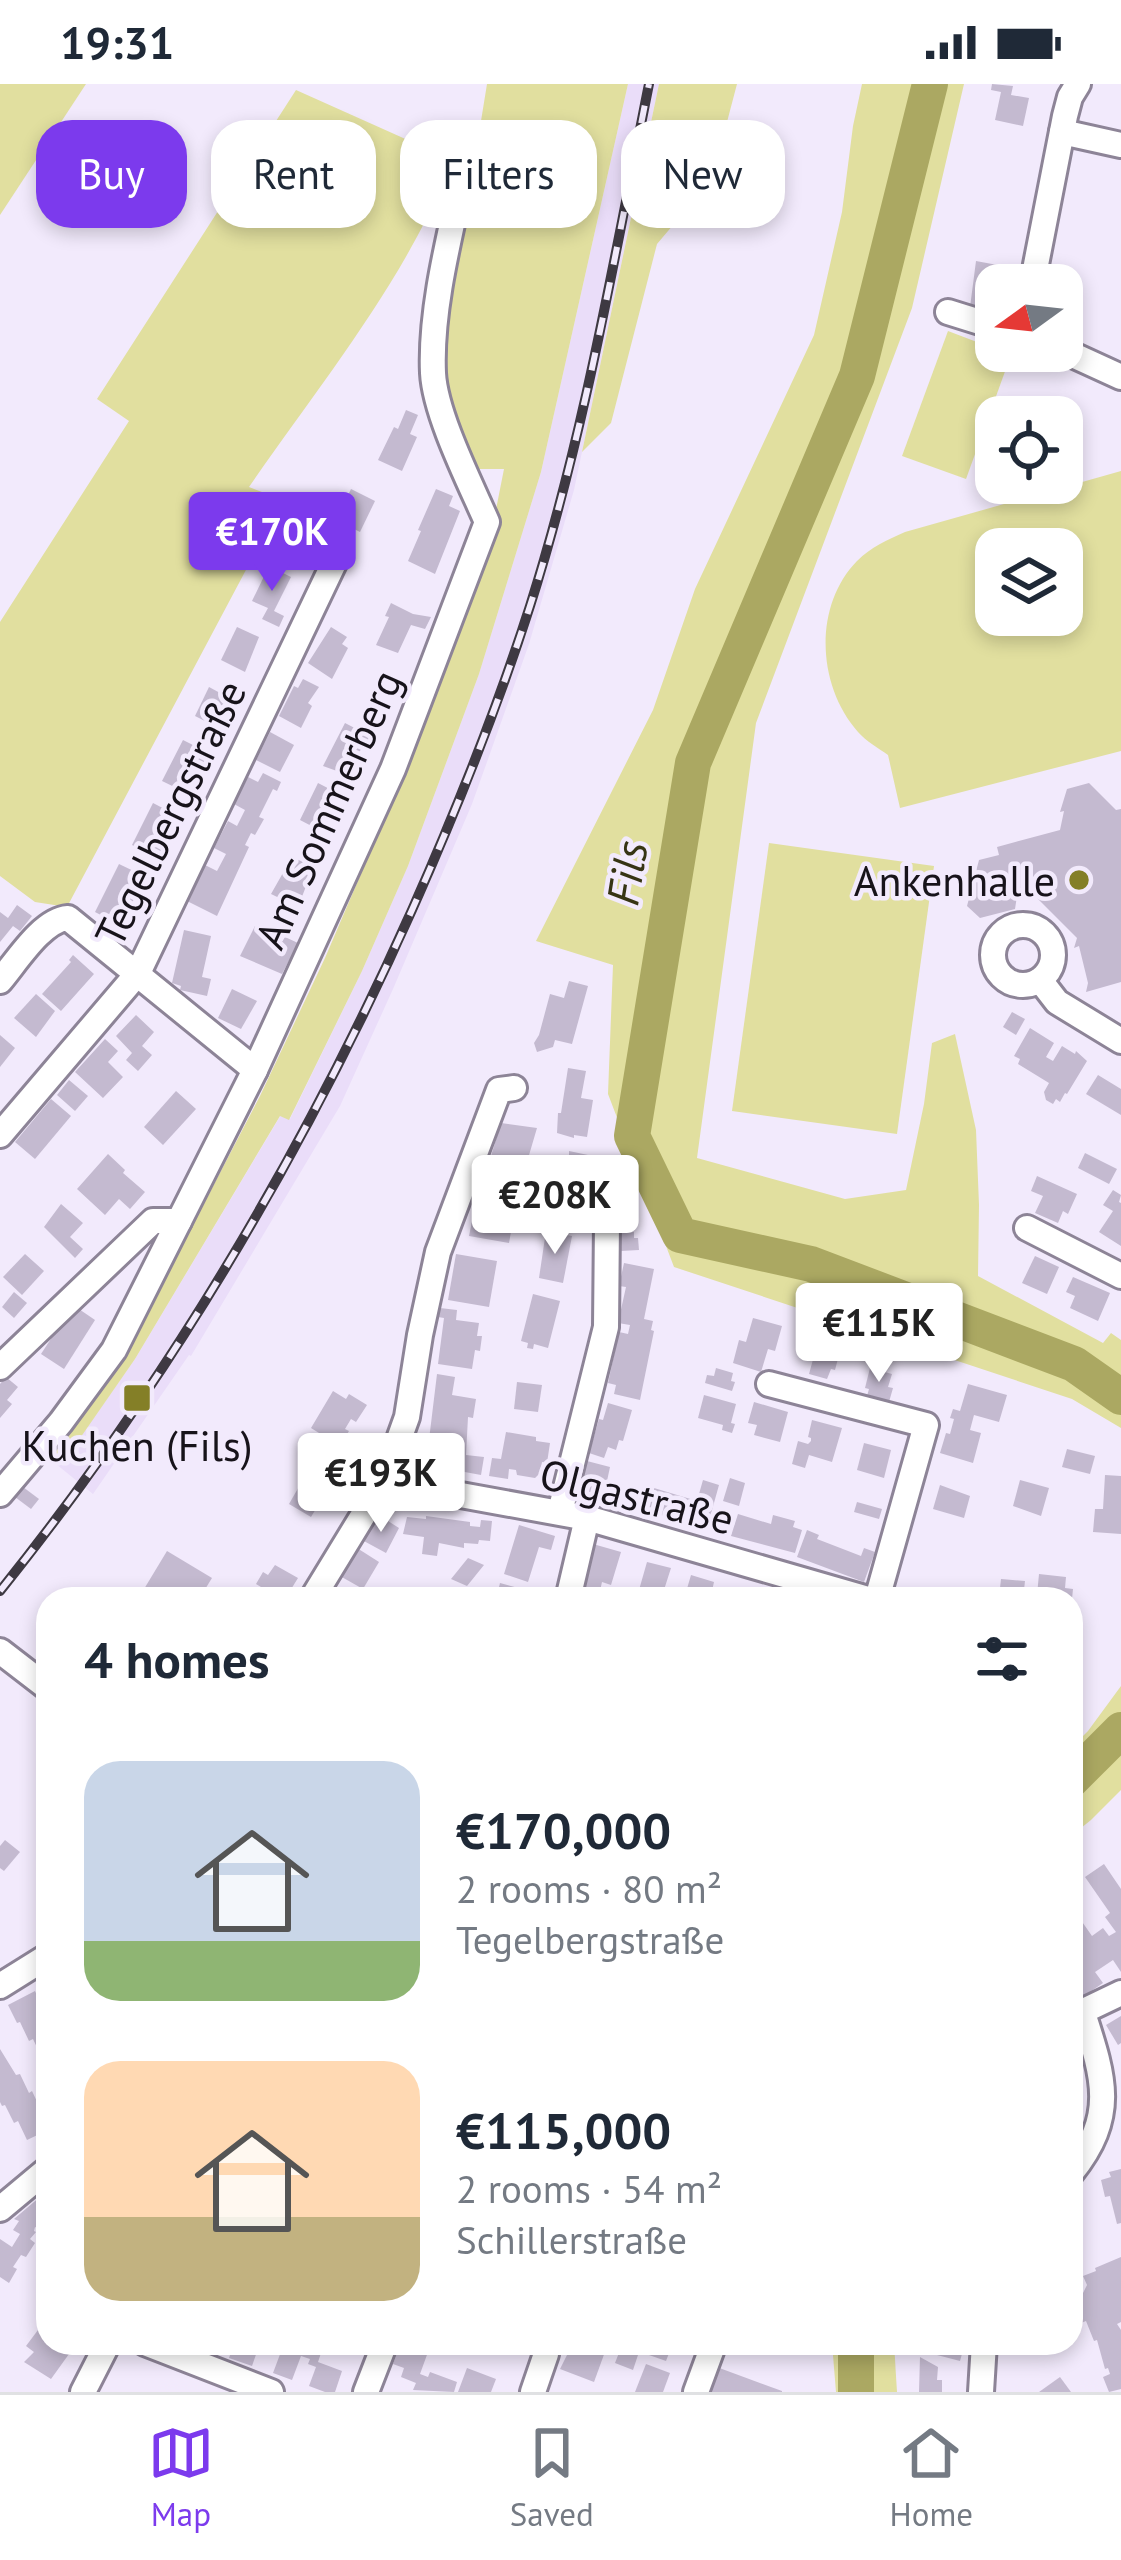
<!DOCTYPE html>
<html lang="en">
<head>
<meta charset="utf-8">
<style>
  :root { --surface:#fff; --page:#f6f6f7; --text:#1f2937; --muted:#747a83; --line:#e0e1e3; --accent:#7c3aed }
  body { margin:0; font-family:"PT Sans",sans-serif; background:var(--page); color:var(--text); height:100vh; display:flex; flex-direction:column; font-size:45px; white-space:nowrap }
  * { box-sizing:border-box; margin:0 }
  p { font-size:39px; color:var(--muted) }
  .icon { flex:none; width:66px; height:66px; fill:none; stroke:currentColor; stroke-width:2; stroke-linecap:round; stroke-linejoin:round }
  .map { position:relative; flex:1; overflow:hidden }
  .sheet { position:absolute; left:36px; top:1503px; width:1047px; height:768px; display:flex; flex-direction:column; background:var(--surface); border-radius:36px; box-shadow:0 6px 18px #0003 }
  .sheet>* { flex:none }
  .banner { position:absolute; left:36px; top:36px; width:1050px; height:108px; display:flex; gap:24px }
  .needle { width:78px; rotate:255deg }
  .tools { position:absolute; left:975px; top:180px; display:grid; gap:24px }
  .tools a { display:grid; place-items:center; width:108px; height:108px; border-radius:24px; background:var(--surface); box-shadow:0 6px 18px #0003; font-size:60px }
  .price { position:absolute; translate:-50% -102px; padding:0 27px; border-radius:12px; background:#fff; color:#222; font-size:39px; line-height:78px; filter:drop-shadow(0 3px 6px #0008) }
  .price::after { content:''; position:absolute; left:50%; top:72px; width:36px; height:27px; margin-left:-18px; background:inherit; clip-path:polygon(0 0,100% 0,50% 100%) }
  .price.selected { background:var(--accent); color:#fff }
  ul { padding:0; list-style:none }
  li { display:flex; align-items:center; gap:36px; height:300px; padding:0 48px }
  li span { display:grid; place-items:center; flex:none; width:336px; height:240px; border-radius:36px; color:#555 }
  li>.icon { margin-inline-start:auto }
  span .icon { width:144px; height:144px; fill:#fffc; stroke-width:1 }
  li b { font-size:51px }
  h2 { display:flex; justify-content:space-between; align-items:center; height:144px; padding:0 48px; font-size:51px }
  .pill { padding:0 42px; border-radius:36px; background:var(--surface); box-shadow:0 6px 18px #0003; font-size:42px; line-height:108px }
  .pill.selected { background:var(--accent); color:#fff }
  .status { display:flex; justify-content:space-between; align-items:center; height:84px; padding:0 60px; background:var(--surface); direction:ltr }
  .status svg { height:33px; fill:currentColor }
  .tab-bar { display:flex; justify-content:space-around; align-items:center; height:168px; border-top:3px solid var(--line); background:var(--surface); font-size:33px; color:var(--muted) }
  .tab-bar a { display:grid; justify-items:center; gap:6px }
  .tab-bar .selected { color:var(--accent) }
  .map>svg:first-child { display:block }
  .built { fill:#eaddf9 }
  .green { fill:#e1df9f; fill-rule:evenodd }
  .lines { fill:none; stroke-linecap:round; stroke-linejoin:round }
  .river { stroke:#aba862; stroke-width:36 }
  .building { fill:#c4bad0 }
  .minor-casing { stroke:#8d8497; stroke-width:30 }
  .minor { stroke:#fff; stroke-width:24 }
  .rail-casing { stroke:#3e3942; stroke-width:10 }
  .rail { stroke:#f2eafc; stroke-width:6; stroke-dasharray:18; stroke-linecap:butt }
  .poi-dot { fill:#847f27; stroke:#f2eafc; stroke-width:4.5 }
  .labels { text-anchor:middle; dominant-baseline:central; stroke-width:9; stroke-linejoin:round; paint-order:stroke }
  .street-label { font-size:42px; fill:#17131a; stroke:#f2eafc }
  .poi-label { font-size:42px; fill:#17131a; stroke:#f2eafc; text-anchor:end }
  .water-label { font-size:45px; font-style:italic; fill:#363414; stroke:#f2eafc }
</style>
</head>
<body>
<div class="status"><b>19:31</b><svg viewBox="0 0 49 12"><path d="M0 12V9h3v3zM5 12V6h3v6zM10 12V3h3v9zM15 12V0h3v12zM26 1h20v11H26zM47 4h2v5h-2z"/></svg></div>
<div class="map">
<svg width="1121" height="2308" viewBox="0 0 1121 2308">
  <rect width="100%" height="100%" fill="#f2eafc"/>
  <path class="built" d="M628 0H659L574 406 529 560 472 720 393 905 340 1022 191 1272 189 1271 93 1410 56 1380 72 1357 76 1359 135 1275 281 1031 290 1035 362 887 408 782 479 590 541 388Z"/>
  <g class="green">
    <path d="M0 0H86L0 131Z"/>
    <path d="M487 0H628L541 388 479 590 408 782 362 887 289 1036 280 1032 135 1275 76 1360 71 1358 56 1380 49 1374 124 1273 260 1012 325 874 430 628 486 476 504 385H470L439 295 443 229 474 80Z"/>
    <path d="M659 0H737L712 95 657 160 611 339 582 368Z"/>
    <path d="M862 0H964L912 224 756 639 697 1074 845 1115 906 1106 924 1020 932 959 955 950 976 1046 979 1121 978 1192 1103 1259 1111 1249 1121 1256V1344L1072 1315 674 1183 608 1010 613 881 536 857 653 626 695 505 814 251 842 128 853 42Z"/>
    <path d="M296 6 430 66 446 92C402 200 316 306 249 403L283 416 67 823 35 818 0 792V538L129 337 97 315Z"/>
    <path d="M948 247 1011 271 966 395 902 372Z"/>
    <path d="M1121 387V667L900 724 888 671C878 664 866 657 858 648 817 602 813 522 857 477 871 463 887 456 905 448ZM996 465H1062V531H996Z"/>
    <path d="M769 759 934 782 897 1050 732 1027Z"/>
    <path d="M1121 1602V1706L1091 1736 1071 1752V1664L1088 1647Z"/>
    <path d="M832 2259H894L897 2308H836Z"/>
  </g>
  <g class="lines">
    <g class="river">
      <path d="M930 0 857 292 693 679 632 1052 680 1151 811 1180 1074 1280 1121 1313"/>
      <path d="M1071 1696 1121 1646"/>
      <path d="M856 2259V2308"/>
    </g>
  </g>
  <g class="building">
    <path d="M992 0 1013 2 1011 11 1029 14 1023 42 995 36 1001 8 991 6Z"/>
    <path d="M976 177 1008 183 1005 201H996L995 236 969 231Z"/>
    <path d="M406 326 418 331 410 350 417 353 402 387 378 376 394 343 398 345Z"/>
    <path d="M351 405 375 417 360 448 336 436Z"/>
    <path d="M436 405 453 412 449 422 460 427 435 490 408 477 421 447 418 446Z"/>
    <path d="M269 482 291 493 274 527 284 532 279 543 262 535 268 524 252 517Z"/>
    <path d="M391 519 413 530 431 533 425 545 411 541 398 569 376 561 389 533 385 532Z"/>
    <path d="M237 543 259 553 245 588 221 576Z"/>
    <path d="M331 543 347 553 342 560 348 564 332 595 308 579Z"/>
    <path d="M303 595 319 603 308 619 312 622 301 644 279 632 294 602 298 604Z"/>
    <path d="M209 603 233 616 219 644 195 632Z"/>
    <path d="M345 639 374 654 367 668 361 665 348 691 323 682Z"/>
    <path d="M270 648 294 661 280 688 256 676Z"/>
    <path d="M183 656 211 670 206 680 203 679 192 700 196 702 191 711 162 697Z"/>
    <path d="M263 689 281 698 277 707 273 705 259 733 264 735 255 751 251 749 245 761 249 763 217 832 187 817 205 781 217 787 226 770 214 764 228 737 237 742 245 726 234 720 248 693 258 698Z"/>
    <path d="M318 699 347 714 339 730 333 727 323 748 300 736Z"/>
    <path d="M1089 699 1116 726 1121 725V898L1086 908 1088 899 1079 862 1074 864 1077 854 1031 808 1017 812 1015 825 980 834 967 822 979 776 999 771 997 763 1060 746 1064 727 1060 728 1067 705Z"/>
    <path d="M153 719 178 732 157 774 132 761Z"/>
    <path d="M292 773 303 778 298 786 310 792 298 823 271 810Z"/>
    <path d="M119 780 144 792 122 842 95 828Z"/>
    <path d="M17 821 32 832 20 847 13 842 0 858V828L8 834Z"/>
    <path d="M255 842 282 858 285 853 298 859 282 890 240 872Z"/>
    <path d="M184 846 211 852 202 893 211 895 207 912 180 906 181 902 172 899Z"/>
    <path d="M73 871 94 890 61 927 42 910 71 878 69 876Z"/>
    <path d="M569 897 588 902 572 960 555 956 553 963 537 968 534 959 539 951 550 910 564 914Z"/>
    <path d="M232 905 257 917 241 945 218 934Z"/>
    <path d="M36 910 55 927 36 953 14 934Z"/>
    <path d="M1012 928 1025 935 1016 951 1003 943Z"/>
    <path d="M136 931 154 948 142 962 152 971 138 987 126 976 132 969 116 952Z"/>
    <path d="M1030 944 1054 959 1046 973 1053 977 1062 962 1075 970 1076 967 1087 977 1067 1010 1065 1009 1060 1018 1056 1015 1053 1020 1046 1016 1044 1008 1049 999 1018 980 1020 975 1014 972Z"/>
    <path d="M0 951 15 964 0 983Z"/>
    <path d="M105 955 118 967 108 978 123 993 103 1014 75 988Z"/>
    <path d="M568 984 586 987 581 1014 593 1016 587 1053 574 1051V1054L557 1049 558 1029H561Z"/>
    <path d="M1098 991 1121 1005V1031L1086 1010Z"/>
    <path d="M69 996 88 1012 75 1027 57 1011Z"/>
    <path d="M176 1007 196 1025 163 1061 144 1043Z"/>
    <path d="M51 1015 71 1032 35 1075 15 1058Z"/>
    <path d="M501 1039 537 1044 522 1095 499 1091 498 1101 480 1097 487 1072H491Z"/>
    <path d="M569 1067 588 1071 587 1088 569 1085Z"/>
    <path d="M1085 1069 1117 1085 1109 1100 1078 1084Z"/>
    <path d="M108 1070 125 1086 123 1089 145 1108 130 1125 119 1115 105 1131 77 1105Z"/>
    <path d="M552 1087 582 1094 574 1134 544 1128Z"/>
    <path d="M1037 1092 1077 1110 1068 1130 1063 1127 1058 1139 1035 1129 1043 1112 1031 1107Z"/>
    <path d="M1113 1106 1121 1111 1119 1118 1121 1119V1162L1099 1148 1113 1127 1103 1121Z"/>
    <path d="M478 1107 517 1115 509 1159 469 1152Z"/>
    <path d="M61 1120 83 1139 70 1153 83 1165 75 1174 44 1143Z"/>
    <path d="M546 1147 572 1152 563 1199 539 1194Z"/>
    <path d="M634 1148V1154H638L639 1166 621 1167 620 1149Z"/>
    <path d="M25 1170 44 1187 22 1211 3 1193Z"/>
    <path d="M456 1170 497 1177 489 1223 448 1216Z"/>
    <path d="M1035 1172 1059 1183 1047 1210 1022 1199Z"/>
    <path d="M624 1179 654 1185 644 1235 653 1237 651 1246 654 1247 640 1316 614 1310 616 1301 608 1299 619 1248 628 1250 630 1241 618 1239 626 1203 619 1202Z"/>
    <path d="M1073 1193 1110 1209 1098 1237 1070 1224 1075 1212 1066 1208Z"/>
    <path d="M14 1208 27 1219 14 1234 2 1223Z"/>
    <path d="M533 1210 560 1217 548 1264 534 1260 533 1265 527 1264 528 1259 521 1257Z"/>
    <path d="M73 1221 95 1236 64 1285 41 1270Z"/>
    <path d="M440 1224 457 1226 456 1236 479 1239 477 1252H482L480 1267 475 1266 472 1285 438 1280 444 1234 438 1233Z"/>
    <path d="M753 1234 782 1242 775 1267 768 1265 761 1288 733 1279 739 1256 746 1258Z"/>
    <path d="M817 1261 840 1267 835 1286 831 1285 827 1295 809 1290Z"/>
    <path d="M716 1284 733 1289 731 1297 735 1298 732 1307 705 1299 707 1291 714 1292Z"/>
    <path d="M870 1284 892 1290 888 1303 893 1304 889 1318 867 1312 869 1305 865 1304Z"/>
    <path d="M437 1290 455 1293 452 1311 476 1315 473 1334 468 1333 466 1371 484 1373 481 1391 454 1386 457 1369 428 1364Z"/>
    <path d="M6 1293 18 1303 7 1316 12 1320 0 1334V1300Z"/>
    <path d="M517 1298 542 1301 538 1328 514 1325Z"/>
    <path d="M968 1300 1007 1311 999 1338 974 1331 970 1346 981 1349 973 1379 940 1369 946 1349 950 1350 954 1335 950 1334 953 1325 960 1327Z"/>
    <path d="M333 1307 346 1315 349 1310 367 1321 356 1338 351 1335 345 1345 349 1347 344 1355 336 1350 332 1357 311 1344Z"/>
    <path d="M704 1311 736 1320 731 1339 735 1340 732 1349 722 1346 723 1341 698 1334Z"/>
    <path d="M754 1318 788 1328 780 1358 754 1351 757 1341 748 1339Z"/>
    <path d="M608 1319 632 1326 623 1357 619 1356 616 1366 608 1363 604 1374 589 1369 599 1335 603 1336Z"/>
    <path d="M812 1336 842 1344 832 1378 809 1371 805 1384 792 1380 798 1357 808 1360 811 1357V1354L808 1353Z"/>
    <path d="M506 1348 536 1353V1357L550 1359 547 1379 542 1378 540 1389 535 1394 517 1391 516 1386 509 1385 508 1395 489 1392 492 1374 501 1375Z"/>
    <path d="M864 1359 891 1366 884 1394 857 1386Z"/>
    <path d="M1067 1365 1095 1372 1090 1390 1062 1383Z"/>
    <path d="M587 1377 610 1383 607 1397 623 1401 619 1416 579 1405Z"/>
    <path d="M308 1387 331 1400 311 1433 289 1420Z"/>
    <path d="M1105 1391 1121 1392V1450L1093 1448 1095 1425H1103Z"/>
    <path d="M730 1394 745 1399 739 1422 723 1417Z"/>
    <path d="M703 1396 719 1401 707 1444 647 1427 654 1404 697 1417Z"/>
    <path d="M1020 1396 1049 1404 1041 1432 1013 1422Z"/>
    <path d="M940 1401 970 1412 964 1434 933 1425Z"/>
    <path d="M23 1403 39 1415 31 1425 15 1413Z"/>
    <path d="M630 1403 649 1407 645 1423 626 1419Z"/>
    <path d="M857 1418 882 1425 879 1435 854 1428Z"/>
    <path d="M738 1430 771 1440 773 1431 795 1437 793 1443 802 1446 795 1469 731 1452Z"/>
    <path d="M426 1432 470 1438V1442L480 1443 481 1436 492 1437 490 1457 479 1456 478 1460 464 1459V1464L439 1459 437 1472 422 1470 424 1453 403 1450 407 1433 426 1435Z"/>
    <path d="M375 1434 385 1440 388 1437 399 1444 386 1469 362 1456Z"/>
    <path d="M519 1441 555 1452 551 1466 539 1463 528 1498 504 1490Z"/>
    <path d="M807 1446 819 1451 817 1455 861 1472 864 1464 875 1468 864 1498 797 1473Z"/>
    <path d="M593 1460 621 1468 611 1501 602 1498 600 1507 608 1510 606 1515H577Z"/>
    <path d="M357 1464 379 1478 363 1505 340 1492Z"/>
    <path d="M167 1467 212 1494 199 1515H138Z"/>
    <path d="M468 1474 484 1481 467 1502 451 1495Z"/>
    <path d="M647 1478 671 1484 663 1509 666 1510 665 1515H633L636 1505 639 1506Z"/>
    <path d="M275 1481 298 1494 285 1515H254L261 1503 256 1500 263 1488 268 1491Z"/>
    <path d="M1039 1490 1066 1493 1065 1504 1073 1505 1072 1515 1037 1511Z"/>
    <path d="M691 1491 714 1498 712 1507 725 1511 723 1515H684Z"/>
    <path d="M1001 1495 1025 1497 1023 1515 999 1513Z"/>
    <path d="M500 1499 526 1506 524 1515H496Z"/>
    <path d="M735 1504 769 1514V1515H732Z"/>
    <path d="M5 1756 20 1768 4 1787 0 1784V1762Z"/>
    <path d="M1104 1780 1121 1805V1888L1113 1876 1095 1888 1103 1899 1071 1921V1822L1092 1852 1103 1844 1109 1852 1116 1848 1105 1833 1110 1829 1085 1793Z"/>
    <path d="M35 1907 44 1926 48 1924V1971L42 1974 33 1955 29 1957 20 1938 17 1939 8 1921Z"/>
    <path d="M1121 1932V1959L1118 1961 1106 1941Z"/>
    <path d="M0 1965 16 1991 20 1990 29 2009 32 2007 41 2026 45 2024 48 2031V2046L27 2056 18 2037 14 2039 5 2021 2 2022 0 2018Z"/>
    <path d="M1121 2085V2139L1117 2140 1110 2112 1105 2113 1101 2096 1111 2093 1109 2088Z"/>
    <path d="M48 2106V2149L35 2143 34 2147 36 2148 30 2155 35 2159 26 2173 21 2171 13 2183 17 2185 9 2199 0 2193V2155L12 2163 20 2150 13 2146 19 2137 14 2135Z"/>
    <path d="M1121 2173V2238L1117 2240 1121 2246V2305L1109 2308 1103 2293 1110 2290 1108 2284 1105 2285 1097 2256 1094 2257 1086 2237 1081 2239 1076 2225 1081 2223 1076 2212 1083 2209 1087 2201 1083 2192 1096 2187 1095 2184Z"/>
    <path d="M38 2246 47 2253 44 2258 54 2266 57 2261 69 2270 51 2295 24 2278 34 2268 26 2262Z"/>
    <path d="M234 2259H265L263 2264 259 2262 252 2282 229 2274Z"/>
    <path d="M301 2259H315L330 2266 328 2271 321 2269 318 2278 342 2287 335 2308H325L309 2302 316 2283 308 2280 310 2275 301 2272 292 2296 273 2289 282 2265 297 2270Z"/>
    <path d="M401 2259 428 2268 420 2290 428 2293 430 2288 457 2298 454 2308 413 2306 416 2299 401 2293 404 2284 393 2280Z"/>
    <path d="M573 2259H591L606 2265 594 2298 560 2285Z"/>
    <path d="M654 2259H680L677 2266 671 2264 666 2277 649 2271Z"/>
    <path d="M933 2259H965L960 2277 937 2271 938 2265 932 2264Z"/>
    <path d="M622 2261 639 2268 633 2286 615 2279Z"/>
    <path d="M920 2273 938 2283 937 2296H942V2308H919Z"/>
    <path d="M646 2280 670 2289 663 2308H635Z"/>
    <path d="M714 2282 782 2307V2308H705Z"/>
    <path d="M467 2284 496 2295 491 2308H458Z"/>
    <path d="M1060 2293 1071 2308H1039Z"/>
  </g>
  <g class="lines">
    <defs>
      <g id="minor">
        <path d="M1062 48 1121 61"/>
        <path d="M1032 201 1065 32 1070 13 1078 0"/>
        <path d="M948 228 996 243"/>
        <path d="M1062 266 1121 293"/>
        <circle cx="1023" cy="871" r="30"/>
        <path d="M1040 896 1057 918 1121 957"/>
        <path d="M0 897C17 877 42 836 68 834L255 986 393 685 487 438C470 399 435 330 433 289 430 222 452 143 466 77"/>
        <path d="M0 1051 138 889 335 477"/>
        <path d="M1027 1144 1121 1192"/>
        <path d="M0 1283 153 1137H179L255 986"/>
        <path d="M769 1300 926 1341 877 1515"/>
        <path d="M384 1397 587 1434 868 1515"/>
        <path d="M0 1410 61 1338 114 1266 179 1137"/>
        <path d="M560 1428 606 1243 607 1138"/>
        <path d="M312 1515 384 1397 407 1333 420 1251 438 1168 499 1006 514 1004"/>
        <path d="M568 1515 587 1434"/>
        <path d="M0 1567 48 1604"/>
        <path d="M0 1902 48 1872"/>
        <path d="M1071 1933 1121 1909"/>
        <path d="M1071 2089C1117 2032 1104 1994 1083 1929"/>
        <path d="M0 2125 48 2085"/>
        <path d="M145 2259 271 2308"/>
        <path d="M83 2308 108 2259"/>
        <path d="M366 2308 385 2259"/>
        <path d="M533 2308 546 2270"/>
        <path d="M696 2308 714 2259"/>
        <path d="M981 2308 984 2259"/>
      </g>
    </defs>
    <use href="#minor" class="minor-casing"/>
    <use href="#minor" class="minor"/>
    <defs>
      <path id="rail" d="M0 1507C167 1299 303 1070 412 826 456 727 497 625 530 522 584 352 614 175 649 0"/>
    </defs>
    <use href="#rail" class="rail-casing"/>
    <use href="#rail" class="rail"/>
  </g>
  <g class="poi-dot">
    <circle cx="1079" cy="796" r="12"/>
    <rect x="122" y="1299" width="30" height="30" rx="6"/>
  </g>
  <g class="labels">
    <g class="street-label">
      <text transform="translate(328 725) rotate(-66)">Am Sommerberg</text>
      <text transform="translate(170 729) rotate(-64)">Tegelbergstraße</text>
      <text transform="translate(637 1412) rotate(14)">Olgastraße</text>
    </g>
    <g class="poi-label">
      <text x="1055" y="796">Ankenhalle</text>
      <text x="137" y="1361" text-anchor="middle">Kuchen (Fils)</text>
    </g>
    <g class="water-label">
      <text transform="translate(626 789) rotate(-81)">Fils</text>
    </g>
  </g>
</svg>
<div class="tools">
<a><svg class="needle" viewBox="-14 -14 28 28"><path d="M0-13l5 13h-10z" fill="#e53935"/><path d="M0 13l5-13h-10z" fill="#747a83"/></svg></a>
<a><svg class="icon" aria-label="locate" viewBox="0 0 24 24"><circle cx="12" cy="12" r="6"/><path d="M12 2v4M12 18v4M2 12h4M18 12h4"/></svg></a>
<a><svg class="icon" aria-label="layers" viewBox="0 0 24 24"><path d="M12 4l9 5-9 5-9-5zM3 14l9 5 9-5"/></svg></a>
</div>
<b class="price selected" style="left:272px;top:510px">€170K</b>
<b class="price" style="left:555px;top:1173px">€208K</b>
<b class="price" style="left:879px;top:1301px">€115K</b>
<b class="price" style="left:381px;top:1451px">€193K</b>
<div class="banner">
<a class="pill selected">Buy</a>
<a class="pill">Rent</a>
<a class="pill">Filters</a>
<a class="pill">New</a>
</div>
<section class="sheet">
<h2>4 homes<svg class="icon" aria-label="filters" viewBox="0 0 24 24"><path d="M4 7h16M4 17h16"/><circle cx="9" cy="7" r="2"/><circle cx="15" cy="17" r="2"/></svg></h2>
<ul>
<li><span style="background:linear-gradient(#c9d6e8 75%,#8fb573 0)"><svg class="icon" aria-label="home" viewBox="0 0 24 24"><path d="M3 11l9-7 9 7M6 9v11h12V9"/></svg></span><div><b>€170,000</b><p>2 rooms · 80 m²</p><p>Tegelbergstraße</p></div></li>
<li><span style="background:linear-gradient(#ffd9b3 65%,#c2b280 0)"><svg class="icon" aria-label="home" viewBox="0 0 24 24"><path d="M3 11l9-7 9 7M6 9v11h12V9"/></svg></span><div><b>€115,000</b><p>2 rooms · 54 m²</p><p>Schillerstraße</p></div></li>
</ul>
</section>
</div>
<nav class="tab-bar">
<a class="selected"><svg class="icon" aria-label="map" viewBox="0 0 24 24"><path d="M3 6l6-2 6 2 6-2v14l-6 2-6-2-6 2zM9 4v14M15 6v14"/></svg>Map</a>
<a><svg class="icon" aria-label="saved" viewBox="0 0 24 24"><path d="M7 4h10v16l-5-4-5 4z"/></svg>Saved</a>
<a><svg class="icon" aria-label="home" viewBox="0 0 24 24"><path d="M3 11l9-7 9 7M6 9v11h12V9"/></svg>Home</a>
</nav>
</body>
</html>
